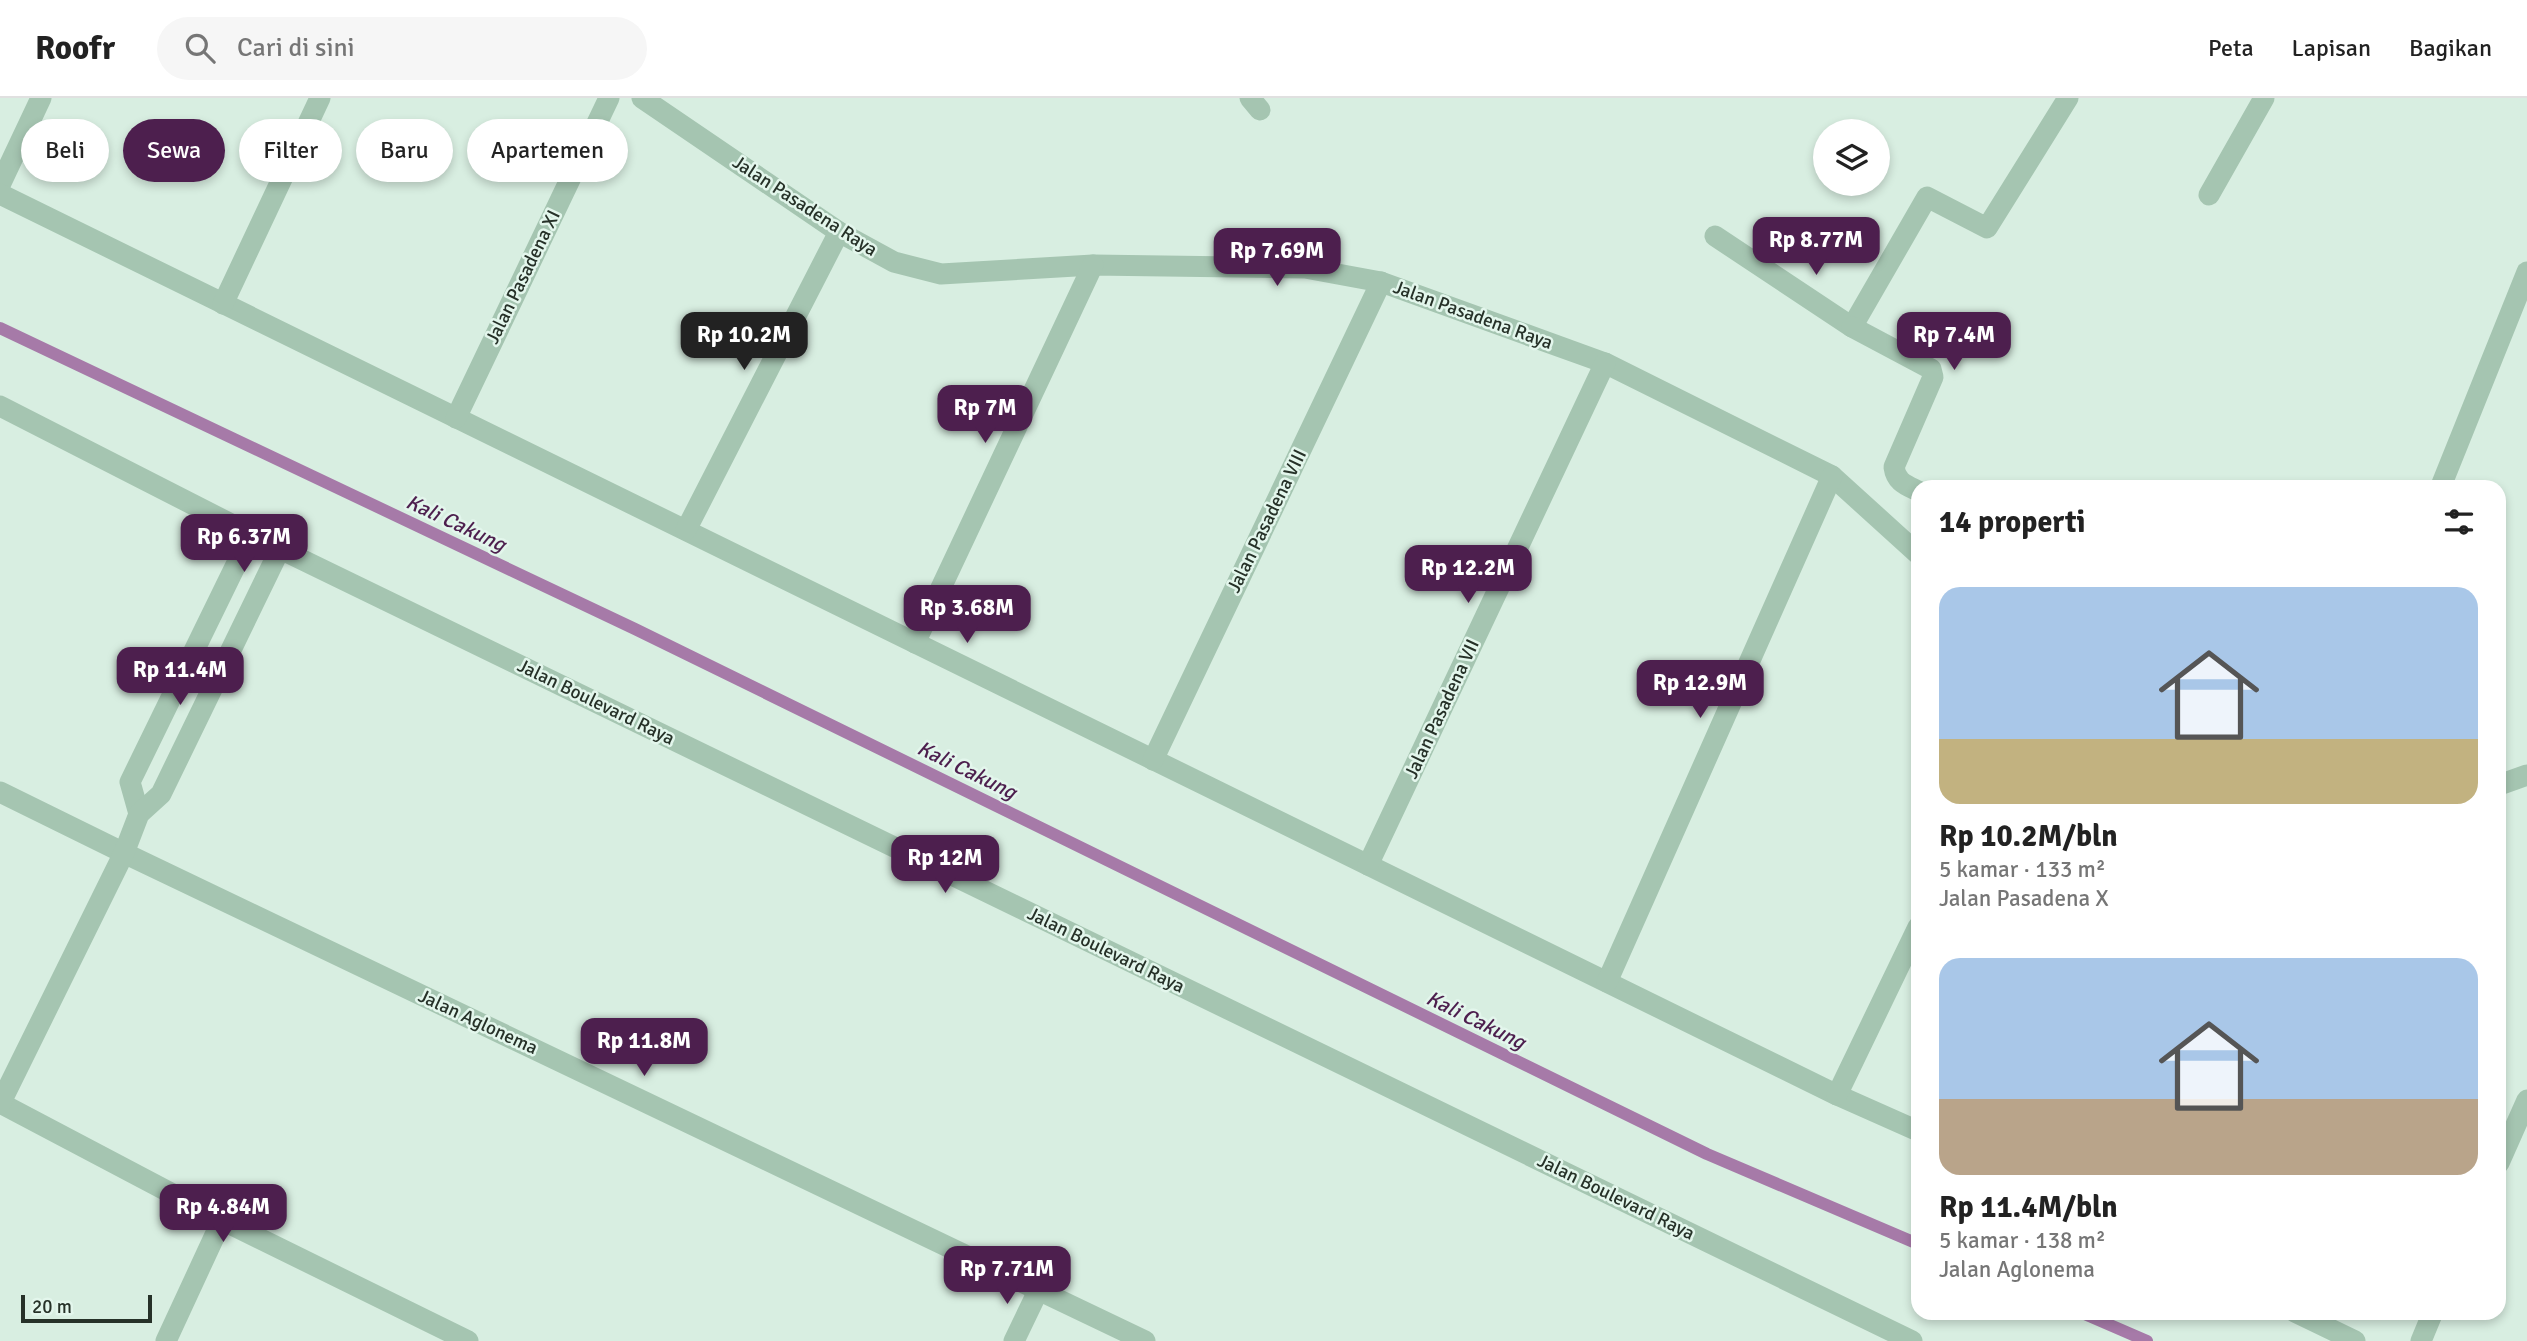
<!DOCTYPE html>
<html lang="id">
<head>
<meta charset="utf-8">
<style>
  :root { --surface:#fff; --page:#f6f6f6; --text:#222; --muted:#767676; --line:#e0e0e0; --accent:#4d1f4e }
  body { margin:0; font-family:Signika,sans-serif; background:var(--page); color:var(--text); height:100vh; display:flex; flex-direction:column; font-size:26px; white-space:nowrap }
  * { box-sizing:border-box; margin:0 }
  p { font-size:23px; color:var(--muted) }
  .icon { flex:none; width:38px; height:38px; fill:none; stroke:currentColor; stroke-width:2; stroke-linecap:round; stroke-linejoin:round }
  .map { position:relative; flex:1; overflow:hidden }
  .panel { position:absolute; left:1911px; top:382px; width:595px; height:840px; display:flex; flex-direction:column; background:var(--surface); border-radius:21px; box-shadow:0 4px 10px #0003 }
  .panel>* { flex:none }
  .hud { position:absolute; left:21px; top:21px; width:665px; height:63px; display:flex; gap:14px }
  .buttons { position:absolute; left:1813px; top:21px; display:grid; gap:14px }
  .buttons a { display:grid; place-items:center; width:77px; height:77px; border-radius:50%; background:var(--surface); box-shadow:0 4px 10px #0003; font-size:35px }
  .scale { position:absolute; left:21px; bottom:18px; width:131px; box-sizing:border-box; padding-left:7px; border:4px solid #263128; border-top:0; font-size:19px; line-height:24px; white-space:nowrap; color:#263128; -webkit-text-stroke:5px #e3f6ec; paint-order:stroke }
  .price { position:absolute; translate:-50% -60px; padding:0 16px; border-radius:14px; background:var(--accent); color:#fff; font-size:23px; line-height:46px; filter:drop-shadow(0 2px 4px #0008) }
  .price::after { content:''; position:absolute; left:50%; top:42px; width:21px; height:16px; margin-left:-10px; background:inherit; clip-path:polygon(0 0,100% 0,50% 100%) }
  .price.selected { background:#222; color:#fff }
  ul { padding:0; list-style:none }
  li { display:grid; align-content:center; gap:14px; height:371px; padding:0 28px }
  li span { display:grid; place-items:center; height:217px; border-radius:21px; color:#555 }
  li>.icon { margin-inline-start:auto }
  span .icon { width:126px; height:126px; fill:#fffc; stroke-width:1 }
  li b { font-size:30px }
  h2 { display:flex; justify-content:space-between; align-items:center; height:84px; padding:0 28px; font-size:30px }
  .tag { padding:0 24px; border-radius:32px; background:var(--surface); box-shadow:0 4px 10px #0003; font-size:24px; line-height:63px }
  .tag.selected { background:var(--accent); color:#fff }
  header { display:flex; align-items:center; gap:42px; box-sizing:border-box; height:98px; padding:0 35px; background:var(--surface); border-bottom:2px solid var(--line) }
  header strong { font-size:33px }
  nav { display:flex; gap:38px; margin-inline-start:auto; font-size:24px }
  .search { width:490px; height:63px; background:var(--page); display:flex; align-items:center; gap:18px; box-sizing:border-box; padding:0 24px; border-radius:38px; color:var(--muted); font-size:26px }
  .map>svg:first-child { display:block }
  .lines { fill:none; stroke-linecap:round; stroke-linejoin:round }
  .stream { stroke:#a67aa8; stroke-width:12 }
  .street { stroke:#a5c5b1; stroke-width:21 }
  .labels { text-anchor:middle; dominant-baseline:central; stroke-width:5; stroke-linejoin:round; paint-order:stroke }
  .street-label { font-size:19px; fill:#263128; stroke:#e3f6ec }
  .water-label { font-size:21px; font-style:italic; fill:#4d1f4e; stroke:#e3f6ec }
</style>
</head>
<body>
<header>
<strong>Roofr</strong>
<div class="search"><svg class="icon" aria-label="search" viewBox="0 0 24 24"><circle cx="10" cy="10" r="6"/><path d="M15 15l6 6"/></svg>Cari di sini</div>
<nav><a>Peta</a><a>Lapisan</a><a>Bagikan</a></nav>
</header>
<div class="map">
<svg width="2527" height="1243" viewBox="0 0 2527 1243">
  <rect width="100%" height="100%" fill="#d8eee1"/>
  <g class="lines">
    <g class="stream">
      <path d="M0 230 635 531 1707 1056 1918 1146"/>
      <path d="M2080 1214 2147 1243"/>
    </g>
    <g class="street">
      <path d="M642 0 839 134 894 164 941 176 1093 167 1305 170 1381 184 1605 265 1832 378 1918 456"/>
      <path d="M1250 0 1260 12"/>
      <path d="M0 87 41 0"/>
      <path d="M0 96 1837 997 1918 1033"/>
      <path d="M2209 97 2264 0"/>
      <path d="M1715 138 1852 229 1927 99 1987 130 2068 0"/>
      <path d="M223 206 320 0"/>
      <path d="M1852 229 1931 271 1933 279 1894 369C1896 384 1906 387 1918 393"/>
      <path d="M0 308 280 451 1912 1243"/>
      <path d="M456 320 609 0"/>
      <path d="M2441 388 2527 174"/>
      <path d="M686 432 839 134"/>
      <path d="M915 545 1093 167"/>
      <path d="M1153 662 1381 184"/>
      <path d="M2499 687 2527 677"/>
      <path d="M0 694 124 755 1145 1243"/>
      <path d="M139 716 130 684 251 436"/>
      <path d="M1368 767 1605 265"/>
      <path d="M1607 884 1832 378"/>
      <path d="M1837 997 1918 829"/>
      <path d="M0 1005 222 1122 468 1243"/>
      <path d="M0 1006 124 755 139 716 161 696 280 451"/>
      <path d="M2499 1065 2527 1002"/>
      <path d="M2295 1214 2355 1243"/>
      <path d="M166 1243 222 1122"/>
      <path d="M1014 1243 1039 1191"/>
      <path d="M2421 1243 2433 1214"/>
    </g>
  </g>
  <g class="labels">
    <g class="street-label">
      <text transform="translate(805 108) rotate(33)">Jalan Pasadena Raya</text>
      <text transform="translate(523 179) rotate(-64)">Jalan Pasadena XI</text>
      <text transform="translate(1473 217) rotate(20)">Jalan Pasadena Raya</text>
      <text transform="translate(1267 423) rotate(-64)">Jalan Pasadena VIII</text>
      <text transform="translate(596 604) rotate(26)">Jalan Boulevard Raya</text>
      <text transform="translate(1442 611) rotate(-65)">Jalan Pasadena VII</text>
      <text transform="translate(1106 852) rotate(26)">Jalan Boulevard Raya</text>
      <text transform="translate(478 924) rotate(25)">Jalan Aglonema</text>
      <text transform="translate(1616 1099) rotate(26)">Jalan Boulevard Raya</text>
    </g>
    <g class="water-label">
      <text transform="translate(456 425) rotate(25)">Kali Cakung</text>
      <text transform="translate(967 672) rotate(26)">Kali Cakung</text>
      <text transform="translate(1476 922) rotate(26)">Kali Cakung</text>
    </g>
  </g>
</svg>
<div class="buttons">
<a><svg class="icon" aria-label="layers" viewBox="0 0 24 24"><path d="M12 4l9 5-9 5-9-5zM3 14l9 5 9-5"/></svg></a>
</div>
<div class="scale">20 m</div>
<b class="price" style="left:1816px;top:179px">Rp 8.77M</b>
<b class="price" style="left:1277px;top:190px">Rp 7.69M</b>
<b class="price selected" style="left:744px;top:274px">Rp 10.2M</b>
<b class="price" style="left:1954px;top:274px">Rp 7.4M</b>
<b class="price" style="left:985px;top:347px">Rp 7M</b>
<b class="price" style="left:244px;top:476px">Rp 6.37M</b>
<b class="price" style="left:1468px;top:507px">Rp 12.2M</b>
<b class="price" style="left:967px;top:547px">Rp 3.68M</b>
<b class="price" style="left:180px;top:609px">Rp 11.4M</b>
<b class="price" style="left:1700px;top:622px">Rp 12.9M</b>
<b class="price" style="left:945px;top:797px">Rp 12M</b>
<b class="price" style="left:644px;top:980px">Rp 11.8M</b>
<b class="price" style="left:223px;top:1146px">Rp 4.84M</b>
<b class="price" style="left:1007px;top:1208px">Rp 7.71M</b>
<div class="hud">
<a class="tag">Beli</a>
<a class="tag selected">Sewa</a>
<a class="tag">Filter</a>
<a class="tag">Baru</a>
<a class="tag">Apartemen</a>
</div>
<section class="panel">
<h2>14 properti<svg class="icon" aria-label="filters" viewBox="0 0 24 24"><path d="M4 7h16M4 17h16"/><circle cx="9" cy="7" r="2"/><circle cx="15" cy="17" r="2"/></svg></h2>
<ul>
<li><span style="background:linear-gradient(#a9c7e8 70%,#c2b280 0)"><svg class="icon" aria-label="home" viewBox="0 0 24 24"><path d="M3 11l9-7 9 7M6 9v11h12V9"/></svg></span><div><b>Rp 10.2M/bln</b><p>5 kamar · 133 m²</p><p>Jalan Pasadena X</p></div></li>
<li><span style="background:linear-gradient(#a9c7e8 65%,#b9a48a 0)"><svg class="icon" aria-label="home" viewBox="0 0 24 24"><path d="M3 11l9-7 9 7M6 9v11h12V9"/></svg></span><div><b>Rp 11.4M/bln</b><p>5 kamar · 138 m²</p><p>Jalan Aglonema</p></div></li>
</ul>
</section>
</div>
</body>
</html>
